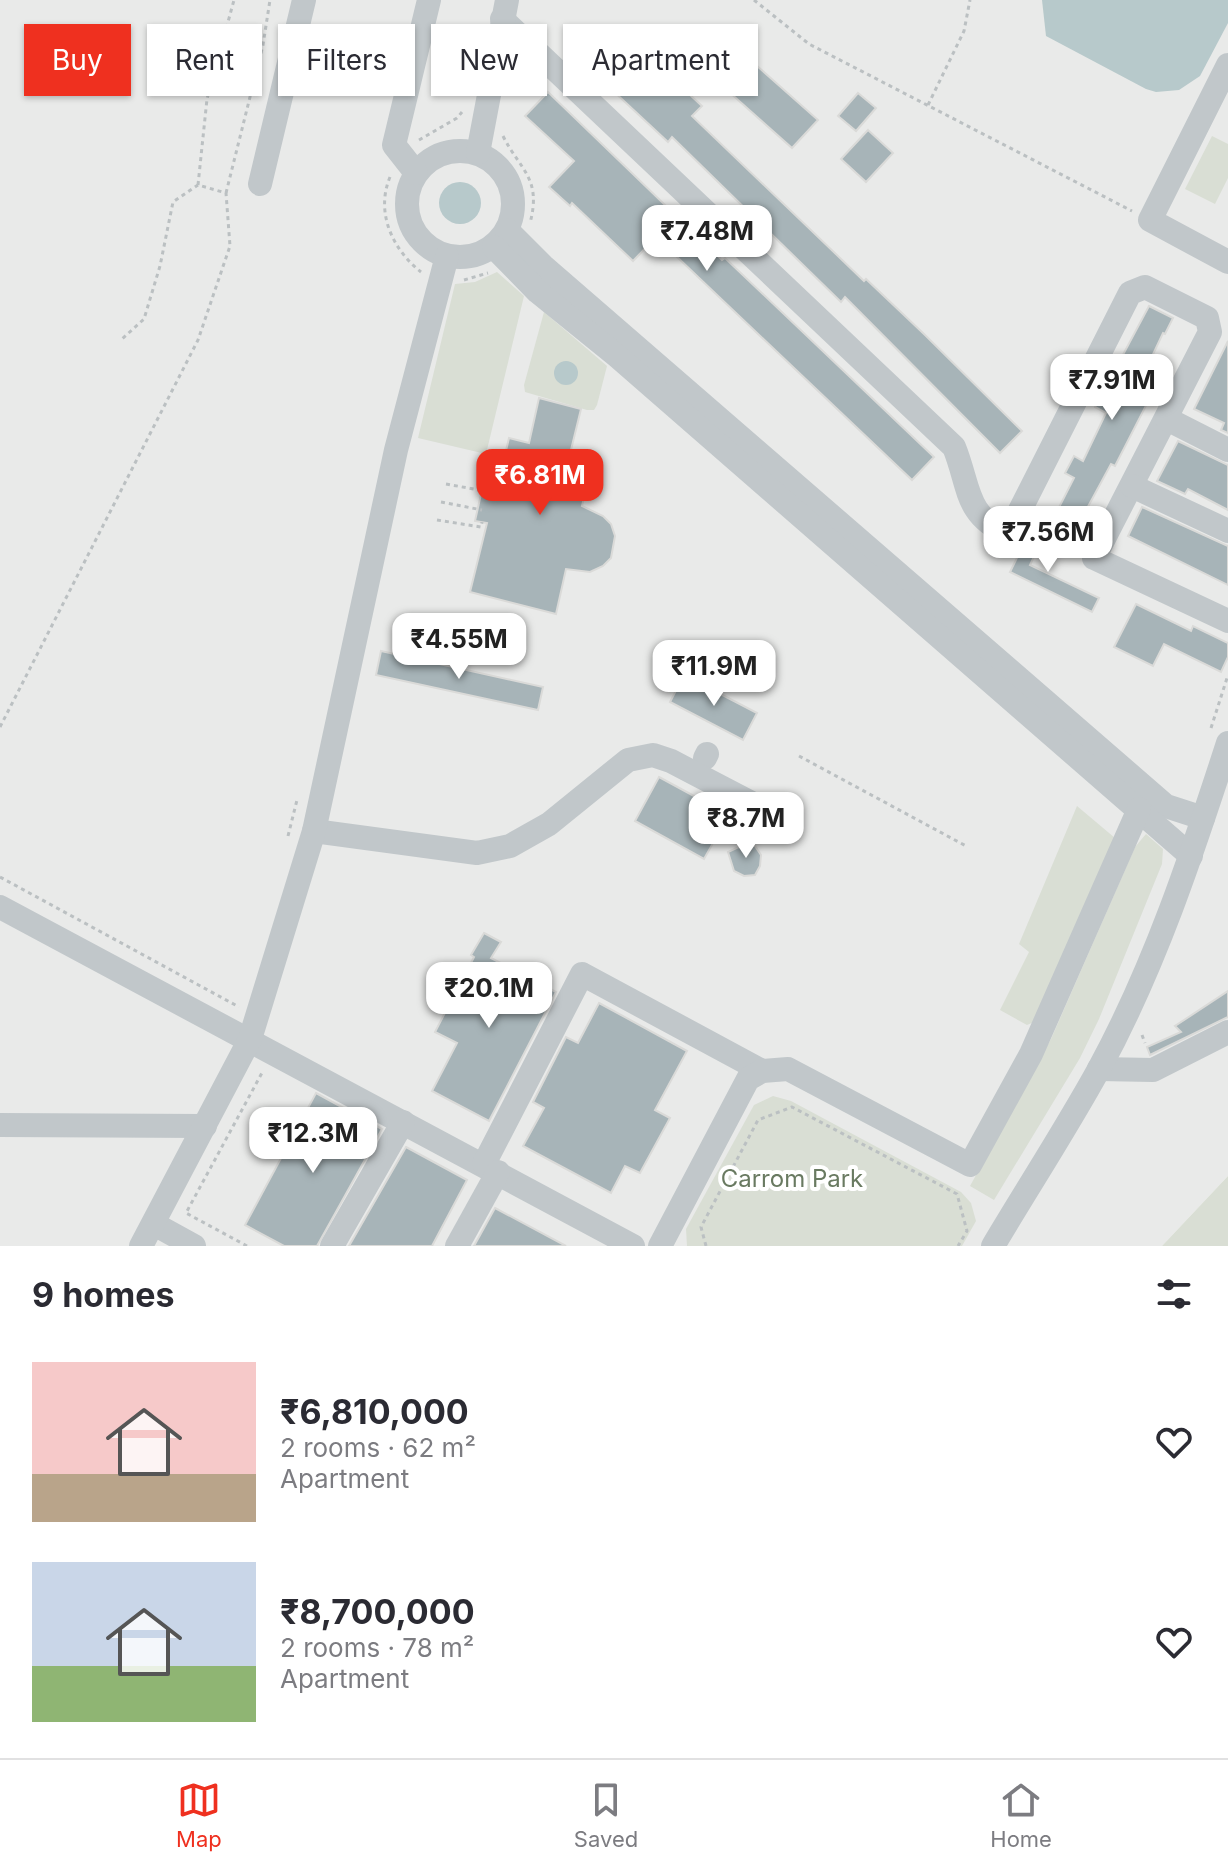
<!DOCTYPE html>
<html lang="en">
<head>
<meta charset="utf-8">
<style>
  :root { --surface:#fff; --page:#f2f2f3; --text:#2b2b33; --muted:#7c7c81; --line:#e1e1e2; --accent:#ef301f }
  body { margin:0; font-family:Inter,sans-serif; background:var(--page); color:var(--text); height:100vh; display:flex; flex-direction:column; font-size:30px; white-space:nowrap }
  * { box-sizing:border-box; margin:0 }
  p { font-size:26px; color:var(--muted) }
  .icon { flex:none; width:44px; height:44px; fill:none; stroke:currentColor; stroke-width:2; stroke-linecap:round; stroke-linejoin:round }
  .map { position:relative; height:1246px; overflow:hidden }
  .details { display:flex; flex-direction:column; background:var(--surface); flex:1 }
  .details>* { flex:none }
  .hud { position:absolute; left:24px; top:24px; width:800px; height:72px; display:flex; gap:16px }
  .price { position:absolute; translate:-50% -68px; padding:0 18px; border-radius:16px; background:#fff; color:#222; font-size:26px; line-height:52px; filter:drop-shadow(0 2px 4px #0008) }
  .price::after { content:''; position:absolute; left:50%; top:48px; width:24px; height:18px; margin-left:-12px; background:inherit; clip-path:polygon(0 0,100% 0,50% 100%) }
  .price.selected { background:var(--accent); color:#fff }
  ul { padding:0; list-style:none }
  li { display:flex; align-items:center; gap:24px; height:200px; padding:0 32px }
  li span { display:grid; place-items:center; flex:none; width:224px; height:160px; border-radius:0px; color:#555 }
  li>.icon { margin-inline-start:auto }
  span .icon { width:96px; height:96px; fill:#fffc; stroke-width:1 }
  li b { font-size:34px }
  h2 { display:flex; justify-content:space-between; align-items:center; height:96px; padding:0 32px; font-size:34px }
  .pill { padding:0 28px; border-radius:0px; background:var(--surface); box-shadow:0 2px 6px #0004; font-size:28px; line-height:72px }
  .pill.selected { background:var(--accent); color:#fff }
  .dock { display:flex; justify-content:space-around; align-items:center; height:112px; border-top:2px solid var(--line); background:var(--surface); font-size:22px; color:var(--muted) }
  .dock a { display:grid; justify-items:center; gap:4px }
  .dock .selected { color:var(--accent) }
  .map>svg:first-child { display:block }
  .built { fill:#e9eae9 }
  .green { fill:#d9ded4 }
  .water { fill:#b7c9cb }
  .building { fill:#a7b4b8; stroke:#dadad8; stroke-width:2 }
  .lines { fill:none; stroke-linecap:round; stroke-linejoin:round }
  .path { stroke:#bbc0c2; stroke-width:3; stroke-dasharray:4 4; stroke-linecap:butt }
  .minor { stroke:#c1c7ca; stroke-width:24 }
  .labels { text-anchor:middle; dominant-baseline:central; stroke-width:8; stroke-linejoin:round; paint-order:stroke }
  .park-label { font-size:24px; fill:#697a61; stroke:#fff }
</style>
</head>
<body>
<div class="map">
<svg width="1228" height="1246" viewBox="0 0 1228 1246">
  <rect width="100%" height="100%" fill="#f8f8f5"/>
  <path class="built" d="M0 0H1228V1176L1162 1246H0Z"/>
  <g class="green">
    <path d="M1212 136 1228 144V178L1215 204 1185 189Z"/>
    <path d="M497 272 524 296 486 454 418 438 455 284 475 282Z"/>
    <path d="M544 312 607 366 597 405 594 410H587L525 392 524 385Z"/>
    <path d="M1077 806 1115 838 1034 1022 1027 1025 1000 1010 1029 952 1019 944Z"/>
    <path d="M1146 834 1163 849 1162 864 1099 1019 1080 1058 994 1200 970 1186 1051 1039 1135 847Z"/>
    <path d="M773 1096 791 1101 961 1192 971 1203 976 1221 962 1246H687L686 1229 754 1105Z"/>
    <path d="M1228 1176V1246H1162Z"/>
  </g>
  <g class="water">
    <path d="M1042 0H1228V23L1200 76 1179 90 1156 92 1146 89 1046 36Z"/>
    <circle cx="460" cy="203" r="21"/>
    <circle cx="566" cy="373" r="12"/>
  </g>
  <g class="building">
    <path d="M617 27 702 106 692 116 864 281 866 279 924 334 1022 431 1000 453 845 297 841 302 672 137 668 142 583 63Z"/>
    <path d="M756 65 818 120 792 148 729 92Z"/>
    <path d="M548 92 722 260 725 258 934 457 912 480 656 237 633 261 572 203 570 206 549 187 574 161 525 116Z"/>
    <path d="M858 93 876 108 856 131 838 116Z"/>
    <path d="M868 130 893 153 866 182 841 159Z"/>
    <path d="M1149 306 1173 318 1165 334 1163 333 1139 384 1153 392 1115 466 1111 464 1070 540 1048 529 1074 478 1065 473 1074 456 1083 461 1106 413 1095 407Z"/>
    <path d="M1228 341V433L1221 430 1224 423 1194 409Z"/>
    <path d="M539 398 581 409 570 454 593 460 582 506 603 516 611 524 615 536 611 558 603 566 590 572 566 569 556 614 470 592 487 523 475 521 481 494 495 497 509 438 529 443Z"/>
    <path d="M1178 441 1228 465V510L1188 489 1185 494 1157 481Z"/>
    <path d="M1142 507 1228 546V585L1128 536Z"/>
    <path d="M1033 525 1046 531 1030 565 1099 598 1092 612 1010 572Z"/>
    <path d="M1136 604 1191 631 1193 626 1228 643V657L1221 672 1164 644 1153 666 1114 647Z"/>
    <path d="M381 651 543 687 538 710 376 675Z"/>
    <path d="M684 675 757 713 743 740 670 702Z"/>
    <path d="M659 777 729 815 704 859 635 821Z"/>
    <path d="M745 844 755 846 761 855 760 866 755 875 744 876 734 871 728 852Z"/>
    <path d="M484 933 501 942 491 958 556 992 489 1121 432 1091 457 1043 435 1032 474 957 471 955Z"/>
    <path d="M1228 991V1017L1150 1055 1147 1047 1181 1032 1175 1026Z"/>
    <path d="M599 1003 687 1051 655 1110 670 1118 640 1173 625 1166 611 1193 523 1146 544 1108 533 1102 566 1037 578 1043Z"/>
    <path d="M316 1093 382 1129 317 1246H284L245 1225Z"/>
    <path d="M406 1147 467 1180 432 1246H349Z"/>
    <path d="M495 1208 566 1246H474Z"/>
  </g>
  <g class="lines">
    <g class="path">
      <path d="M754 0 809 44 1132 211"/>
      <path d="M928 105 964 31 970 0"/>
      <path d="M503 136C520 170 542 178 530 223"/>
      <path d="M419 140 457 118 462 112"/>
      <path d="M390 177C375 213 393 250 421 272"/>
      <path d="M198 185 207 99 234 0"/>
      <path d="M226 193 263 45 270 0"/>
      <path d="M464 280 488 273"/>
      <path d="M446 484 490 492 489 496"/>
      <path d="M441 502 482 510"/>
      <path d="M437 520 481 527 482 522"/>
      <path d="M0 727 198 340 230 246 226 193 198 185 173 202 160 266 144 319 122 339"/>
      <path d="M1211 728 1228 675"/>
      <path d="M799 756 966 846"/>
      <path d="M757 828 767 833 772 822"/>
      <path d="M288 836 297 800"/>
      <path d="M0 877 239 1007"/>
      <path d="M1142 1035 1145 1043"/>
      <path d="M247 1246 186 1213 263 1071"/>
      <path d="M706 1246 701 1227 758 1120 792 1107 957 1194 967 1231 958 1246"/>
    </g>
    <g class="minor">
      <path d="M502 19 954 447C970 486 964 515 1008 534L1130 293 1145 287 1207 318 1210 332 1094 558 1228 621"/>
      <path d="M1228 65 1150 220 1228 262"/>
      <circle cx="460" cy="204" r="53"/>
      <path d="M478 153 507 0"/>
      <path d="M416 173 394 145 429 0"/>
      <path d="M260 184 304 0"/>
      <path d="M507 230 543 266 1166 806 1203 818"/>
      <path d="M494 247 538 292 617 356 1191 856"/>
      <path d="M1167 419 1228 450"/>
      <path d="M1132 486 1228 531"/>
      <path d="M705 758 707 754"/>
      <path d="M314 831 477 853 510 846 549 824 628 760 653 755 671 761 757 806"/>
      <path d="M0 907 633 1246"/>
      <path d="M1099 1069 1153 1070 1228 1032"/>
      <path d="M0 1125 205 1126"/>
      <path d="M484 1164 582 974 762 1071"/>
      <path d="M154 1224 194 1246"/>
      <path d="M141 1246 250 1039 314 831 396 450 447 256"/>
      <path d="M332 1246 403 1122"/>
      <path d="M457 1246 498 1172"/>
      <path d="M660 1246 748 1079 762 1071 788 1069 970 1165 1031 1054 1139 809"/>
      <path d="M993 1246C1028 1187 1066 1129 1099 1069 1155 966 1192 854 1228 743"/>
    </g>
  </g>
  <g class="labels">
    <g class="park-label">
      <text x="792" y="1178">Carrom Park</text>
    </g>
  </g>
</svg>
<b class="price" style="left:707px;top:273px">₹7.48M</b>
<b class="price" style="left:1112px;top:422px">₹7.91M</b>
<b class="price selected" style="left:540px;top:517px">₹6.81M</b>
<b class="price" style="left:1048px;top:574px">₹7.56M</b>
<b class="price" style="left:459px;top:681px">₹4.55M</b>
<b class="price" style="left:714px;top:708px">₹11.9M</b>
<b class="price" style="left:746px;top:860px">₹8.7M</b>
<b class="price" style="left:489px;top:1030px">₹20.1M</b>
<b class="price" style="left:313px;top:1175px">₹12.3M</b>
<div class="hud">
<a class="pill selected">Buy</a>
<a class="pill">Rent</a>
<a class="pill">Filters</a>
<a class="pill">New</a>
<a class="pill">Apartment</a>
</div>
</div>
<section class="details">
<h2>9 homes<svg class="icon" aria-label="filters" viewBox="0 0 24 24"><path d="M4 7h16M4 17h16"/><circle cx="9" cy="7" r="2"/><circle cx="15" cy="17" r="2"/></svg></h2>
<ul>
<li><span style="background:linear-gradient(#f6c9c9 70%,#b9a48a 0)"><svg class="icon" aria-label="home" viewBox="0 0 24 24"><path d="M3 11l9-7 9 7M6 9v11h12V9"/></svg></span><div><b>₹6,810,000</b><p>2 rooms · 62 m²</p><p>Apartment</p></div><svg class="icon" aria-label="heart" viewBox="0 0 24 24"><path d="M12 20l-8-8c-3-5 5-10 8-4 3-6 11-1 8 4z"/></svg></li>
<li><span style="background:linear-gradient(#c9d6e8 65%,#8fb573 0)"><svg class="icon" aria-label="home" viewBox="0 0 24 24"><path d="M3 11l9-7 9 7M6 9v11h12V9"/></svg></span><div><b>₹8,700,000</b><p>2 rooms · 78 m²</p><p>Apartment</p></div><svg class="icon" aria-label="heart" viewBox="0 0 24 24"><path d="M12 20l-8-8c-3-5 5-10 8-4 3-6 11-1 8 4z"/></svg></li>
</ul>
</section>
<nav class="dock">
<a class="selected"><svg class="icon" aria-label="map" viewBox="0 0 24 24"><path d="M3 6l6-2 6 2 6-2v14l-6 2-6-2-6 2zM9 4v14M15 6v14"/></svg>Map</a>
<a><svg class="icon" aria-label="saved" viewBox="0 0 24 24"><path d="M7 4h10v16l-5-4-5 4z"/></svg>Saved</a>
<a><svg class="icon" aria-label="home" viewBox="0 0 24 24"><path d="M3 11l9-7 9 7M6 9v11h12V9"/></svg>Home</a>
</nav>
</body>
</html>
